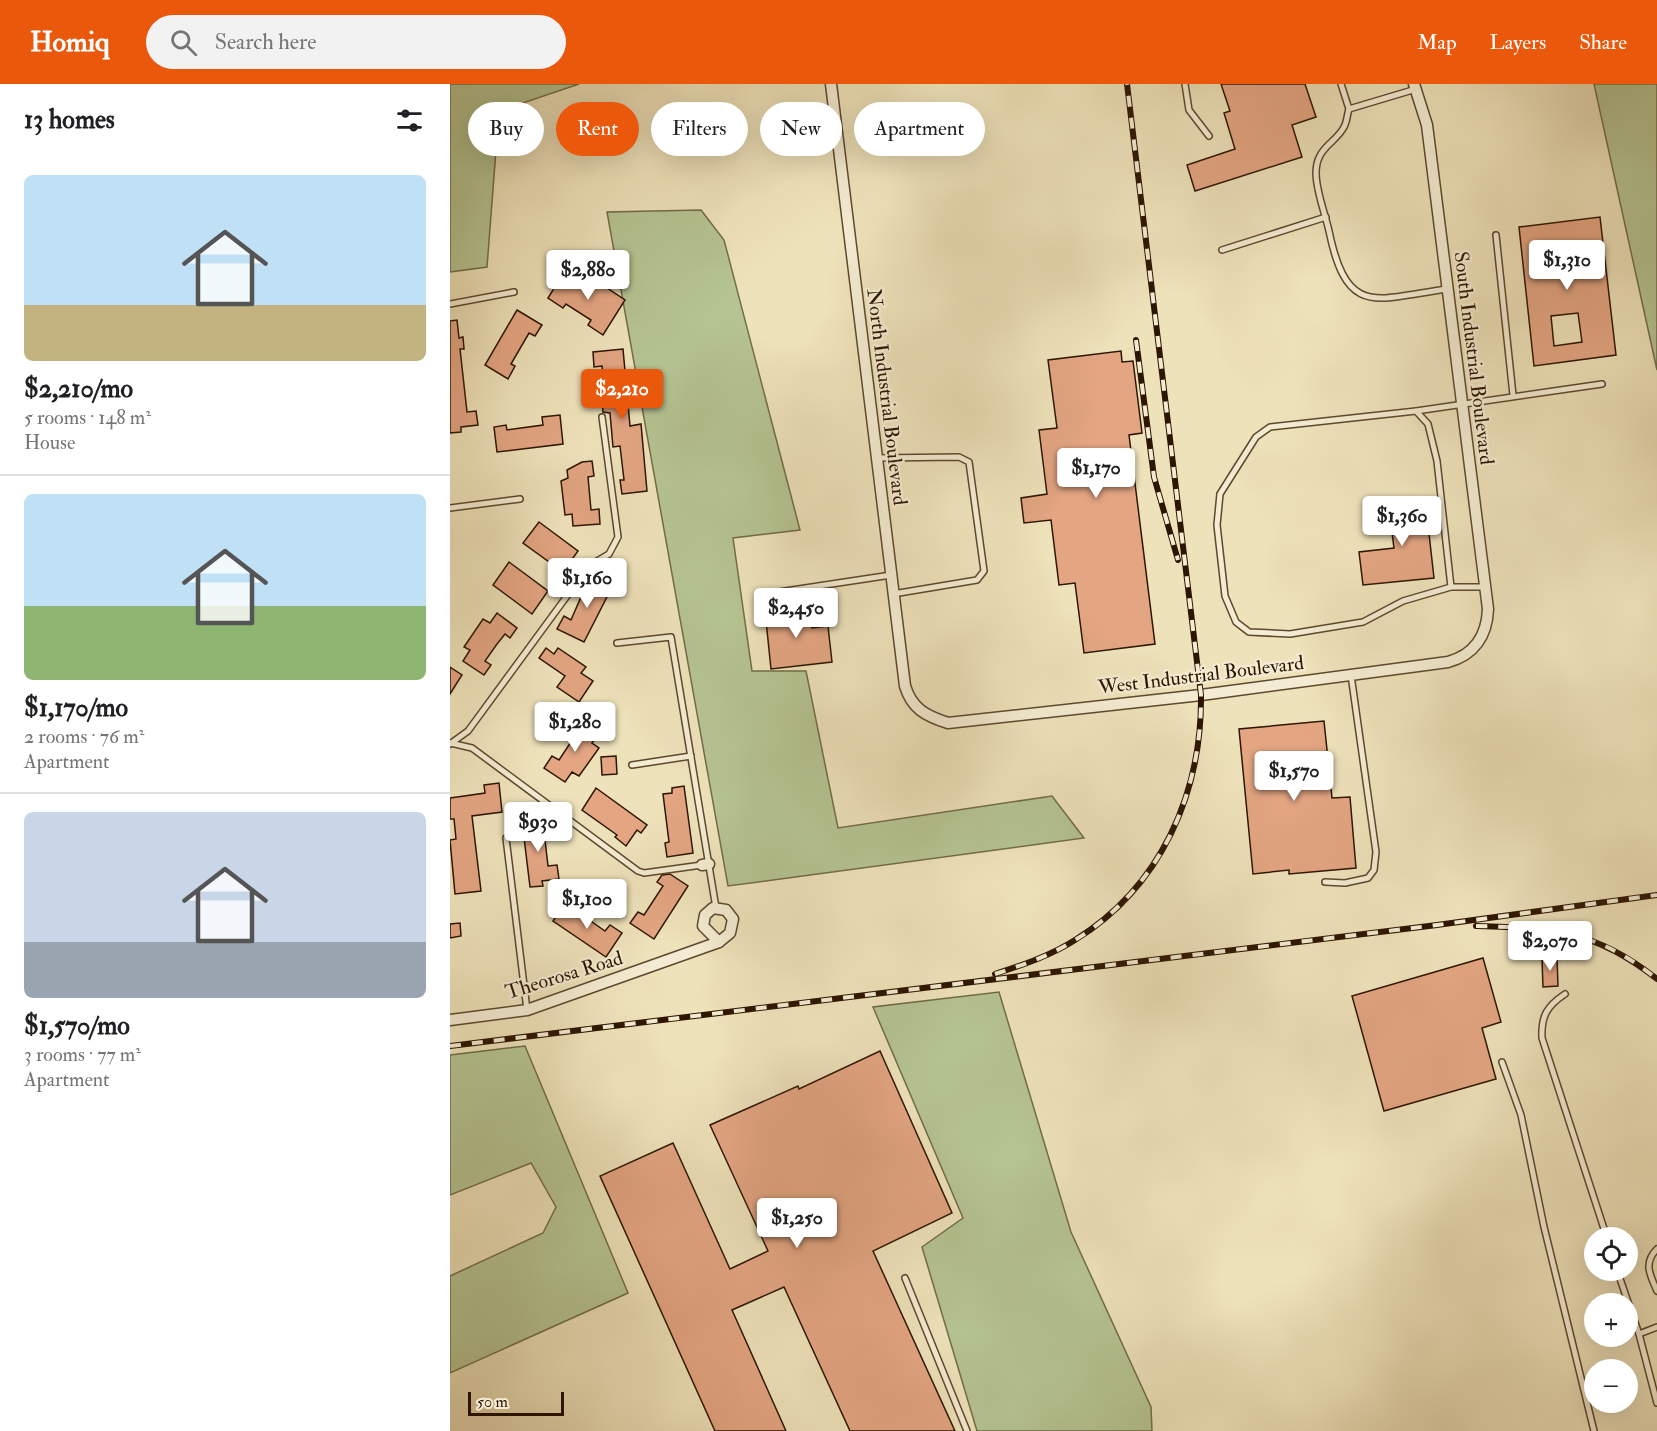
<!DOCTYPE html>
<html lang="en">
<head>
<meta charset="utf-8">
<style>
  :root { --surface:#fff; --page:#f2f2f2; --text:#202124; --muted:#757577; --line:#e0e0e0; --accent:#ea580c }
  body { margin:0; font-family:"IM FELL Double Pica",serif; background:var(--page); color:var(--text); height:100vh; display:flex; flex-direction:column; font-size:22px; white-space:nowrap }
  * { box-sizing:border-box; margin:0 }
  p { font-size:20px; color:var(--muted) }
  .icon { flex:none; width:33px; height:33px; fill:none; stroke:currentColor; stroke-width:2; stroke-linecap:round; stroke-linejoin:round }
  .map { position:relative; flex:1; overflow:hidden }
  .sheet { display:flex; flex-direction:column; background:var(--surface); width:450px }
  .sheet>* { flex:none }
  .banner { position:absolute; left:18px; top:18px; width:570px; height:54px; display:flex; gap:12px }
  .controls { position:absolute; left:1134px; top:1143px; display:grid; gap:12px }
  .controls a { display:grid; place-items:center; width:54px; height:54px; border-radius:50%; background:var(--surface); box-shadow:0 6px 24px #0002; font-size:30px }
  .scale { position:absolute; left:18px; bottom:15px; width:96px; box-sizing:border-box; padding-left:6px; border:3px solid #2d1500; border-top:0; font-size:16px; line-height:21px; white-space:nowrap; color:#2d1500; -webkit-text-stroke:4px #f4ecd2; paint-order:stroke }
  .price { position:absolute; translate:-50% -51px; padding:0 14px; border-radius:6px; background:#fff; color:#222; font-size:20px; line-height:39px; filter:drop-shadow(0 2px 3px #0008) }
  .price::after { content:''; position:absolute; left:50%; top:36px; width:18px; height:14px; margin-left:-9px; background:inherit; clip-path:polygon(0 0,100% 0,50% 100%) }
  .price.active { background:var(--accent); color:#fff }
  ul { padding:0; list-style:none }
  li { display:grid; align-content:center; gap:12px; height:318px; padding:0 24px }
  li+li { border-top:2px solid var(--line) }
  li span { display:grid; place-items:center; height:186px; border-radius:9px; color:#555 }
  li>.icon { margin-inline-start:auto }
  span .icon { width:108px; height:108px; fill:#fffc; stroke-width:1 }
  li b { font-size:26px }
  h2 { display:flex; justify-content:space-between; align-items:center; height:72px; padding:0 24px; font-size:26px }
  .pill { padding:0 21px; border-radius:27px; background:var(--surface); box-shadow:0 6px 24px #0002; font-size:21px; line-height:54px }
  .pill.active { background:var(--accent); color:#fff }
  header { display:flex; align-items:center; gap:36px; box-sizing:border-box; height:84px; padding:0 30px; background:var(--accent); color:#fff }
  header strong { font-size:28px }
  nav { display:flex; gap:33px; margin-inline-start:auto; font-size:21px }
  .search { width:420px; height:54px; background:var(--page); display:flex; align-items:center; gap:15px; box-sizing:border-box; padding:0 21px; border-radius:33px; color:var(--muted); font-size:22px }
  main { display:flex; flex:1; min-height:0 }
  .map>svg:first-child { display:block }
  .green { fill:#b5c492; stroke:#716c49; stroke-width:1.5 }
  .building { fill:#e3a582; stroke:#2d1500; stroke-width:1.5; fill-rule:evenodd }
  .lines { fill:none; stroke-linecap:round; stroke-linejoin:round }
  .service-casing { stroke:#5d482e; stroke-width:8 }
  .minor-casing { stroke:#5d482e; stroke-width:13 }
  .service { stroke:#f4ecd2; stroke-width:5 }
  .minor { stroke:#f4ecd2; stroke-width:10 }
  .rail-casing { stroke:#2d1500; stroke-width:6 }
  .rail { stroke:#f4ecd2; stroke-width:4; stroke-dasharray:11; stroke-linecap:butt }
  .labels { text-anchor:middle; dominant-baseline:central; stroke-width:4.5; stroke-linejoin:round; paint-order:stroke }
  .street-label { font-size:20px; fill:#2d1500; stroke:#f4ecd2 }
</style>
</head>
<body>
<header>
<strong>Homiq</strong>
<div class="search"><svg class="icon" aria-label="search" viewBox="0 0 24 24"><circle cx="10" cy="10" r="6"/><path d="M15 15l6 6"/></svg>Search here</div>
<nav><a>Map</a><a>Layers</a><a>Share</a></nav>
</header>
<main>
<section class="sheet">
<h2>13 homes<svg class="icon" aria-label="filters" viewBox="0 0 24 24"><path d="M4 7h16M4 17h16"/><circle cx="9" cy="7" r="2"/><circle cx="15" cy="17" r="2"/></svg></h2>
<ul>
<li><span style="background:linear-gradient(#bfe0f5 70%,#c2b280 0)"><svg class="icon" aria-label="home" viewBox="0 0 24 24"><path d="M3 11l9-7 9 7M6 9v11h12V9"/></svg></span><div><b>$2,210/mo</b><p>5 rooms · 148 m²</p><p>House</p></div></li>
<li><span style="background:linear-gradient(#bfe0f5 60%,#8fb573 0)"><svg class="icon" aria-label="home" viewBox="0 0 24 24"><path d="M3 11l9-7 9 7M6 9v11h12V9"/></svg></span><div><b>$1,170/mo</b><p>2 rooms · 76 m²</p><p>Apartment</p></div></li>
<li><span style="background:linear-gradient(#c9d6e8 70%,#9aa5b1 0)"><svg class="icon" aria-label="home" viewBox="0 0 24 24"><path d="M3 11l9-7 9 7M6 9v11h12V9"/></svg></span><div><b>$1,570/mo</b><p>3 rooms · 77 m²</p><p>Apartment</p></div></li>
</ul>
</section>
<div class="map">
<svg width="1207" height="1347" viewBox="0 0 1207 1347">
  <rect width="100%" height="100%" fill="#eee2ba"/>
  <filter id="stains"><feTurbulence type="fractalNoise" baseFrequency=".00333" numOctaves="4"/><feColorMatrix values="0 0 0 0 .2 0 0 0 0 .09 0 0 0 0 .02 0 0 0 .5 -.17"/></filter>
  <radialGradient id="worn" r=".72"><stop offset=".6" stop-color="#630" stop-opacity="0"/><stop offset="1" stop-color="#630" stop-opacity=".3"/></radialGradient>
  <g class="green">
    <path d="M0 0H129L49 27 37 183 0 188Z"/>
    <path d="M1144 0H1207V286Z"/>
    <path d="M251 126 274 156 350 446 283 454 302 587H356L388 744 602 712 634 754 278 802 157 128Z"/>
    <path d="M549 908 621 1148 701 1323 702 1347H527L472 1163 513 1134 423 923Z"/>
    <path d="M75 962 178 1209 0 1289V1192L93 1149 106 1123 81 1079 0 1111V971Z"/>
  </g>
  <g class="building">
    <path d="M771 0H855L866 33 842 41 852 73 745 107 737 81 785 65 774 29 780 27Z"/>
    <path d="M264 44 265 57 253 58 251 46Z"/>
    <path d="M1150 133 1166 271 1084 282 1069 143ZM1128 229 1132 258 1104 262 1101 232Z"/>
    <path d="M114 188 133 201 139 192 175 216 153 251 138 241 141 236 116 220 113 224 98 214Z"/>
    <path d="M67 226 92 241 85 252 79 249 61 280 65 282 58 295 35 281Z"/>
    <path d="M7 236 9 254 13 253 14 265H10L17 328 26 327 28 341 11 343V348L0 349V237Z"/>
    <path d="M173 265 180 342 191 340 197 407 172 410 170 396H174L170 362 163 363 160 329 153 328 152 316H155L152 282 144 283 143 268Z"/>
    <path d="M671 267 672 278 683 277 692 349 679 351 705 560 634 569 625 499 609 501 601 436 574 439 571 414 597 410 589 346 607 344 598 276Z"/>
    <path d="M110 331 113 360 47 368 44 343 56 341 57 346 93 341 92 333Z"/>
    <path d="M142 377 144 392 138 393 141 426 149 425 150 440 123 442 122 430 115 431 111 397 118 394 117 386 132 378Z"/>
    <path d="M975 414 984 494 913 501 909 468 944 464 938 418Z"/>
    <path d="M89 438 128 467 113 488 73 459Z"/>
    <path d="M59 478 98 507 82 530 43 501Z"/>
    <path d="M141 490 163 501 134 558 107 545 114 532 121 536Z"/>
    <path d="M360 521 362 544 378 542 382 578 321 585 315 527Z"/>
    <path d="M47 529 67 544 60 554 55 550 47 560 35 577 41 581 34 591 13 577 20 566 14 563 33 535 40 539Z"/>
    <path d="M96 564 104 570 108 564 136 583 131 589 143 597 129 618 107 603 115 592 89 574Z"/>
    <path d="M0 583 12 591 0 610Z"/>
    <path d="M130 635 150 648 142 659 149 664 129 692 122 688 115 698 94 684 102 672 109 676 127 649 122 646Z"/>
    <path d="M874 637 882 714 900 713 906 784 839 790V786L803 790 789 645Z"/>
    <path d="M166 672 167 690 152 691 151 673Z"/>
    <path d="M49 699 52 728 22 732 31 807 5 810 0 756 6 755 4 735H0V714L35 709 34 701Z"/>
    <path d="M234 702 243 769 217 773 215 759 219 758 213 710 222 709V704Z"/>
    <path d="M146 704 197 741 191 749 187 746 176 762 165 753 167 751 132 726Z"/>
    <path d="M96 734 97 746 94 747 98 782 107 781 109 795 92 797 93 802 80 803 72 737Z"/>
    <path d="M220 790 238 802 204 855 180 839 188 828 194 831 213 802 207 798 212 791Z"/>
    <path d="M115 819 155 847 160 841 172 849 156 873 103 837Z"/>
    <path d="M10 839 11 852 0 854V840Z"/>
    <path d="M1033 874 1051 938 1032 944 1046 995 934 1027 902 912Z"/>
    <path d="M1107 874 1108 902 1093 903 1092 875Z"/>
    <path d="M430 967 502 1129 423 1167 505 1347H400L334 1203 282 1226 336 1347H265L150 1092 223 1059 280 1185 318 1167 260 1041 348 1002 349 1005Z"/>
  </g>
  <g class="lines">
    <defs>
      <g id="service">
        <path d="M735 0 739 26 759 52"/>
        <path d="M891 0 899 25 966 5"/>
        <path d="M899 25C897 31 897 38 894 43 886 59 866 63 866 89 866 107 875 129 879 147 897 234 925 215 997 205"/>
        <path d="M1046 151 1063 311"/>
        <path d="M772 166 876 133"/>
        <path d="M0 220 64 208"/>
        <path d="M966 327 978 340 987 377 1001 503 953 517 913 538 840 550 799 548 786 538 775 512 767 441 770 410 806 353 820 343Z"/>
        <path d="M966 327 1152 300"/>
        <path d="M427 374 509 373 519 378 534 487 527 496 443 510"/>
        <path d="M0 424 70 415"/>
        <path d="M1001 503H1035"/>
        <path d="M322 509 441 491"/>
        <path d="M167 559 221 553 266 824"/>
        <path d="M0 659 22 664 188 787 194 789 252 781"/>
        <path d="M0 660 18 647 139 482 159 470 168 453 152 333"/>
        <path d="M182 681 241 672"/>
        <path d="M56 754 77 926"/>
        <path d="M875 798 895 799 918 794 924 786 926 768 901 591"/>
        <path d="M1115 910C1097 922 1091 932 1092 954L1157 1154"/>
        <path d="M1052 978 1071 1031 1094 1143 1144 1347"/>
        <path d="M1207 1165C1193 1179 1200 1191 1207 1207"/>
        <path d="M1167 1186 1189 1250"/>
        <path d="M455 1194 517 1347"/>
        <path d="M1207 1243 1189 1250 1207 1319"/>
      </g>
      <g id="minor">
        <path d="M381 0 455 602C462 625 476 632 498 639L751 611 998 578C1024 571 1037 552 1038 525L977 41 964 0"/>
        <path d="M252 781 259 780"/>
        <path d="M263 824 276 826 283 835 280 849 269 858 253 842 255 831Z"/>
        <path d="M0 936 77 926 269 858"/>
      </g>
    </defs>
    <use href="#service" class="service-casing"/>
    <use href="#minor" class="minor-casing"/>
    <use href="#service" class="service"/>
    <use href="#minor" class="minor"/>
    <defs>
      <g id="rail">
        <path d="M686 256 704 393 728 476"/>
        <path d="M1026 842C1102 844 1144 845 1207 895"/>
        <path d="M545 890C572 881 600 872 625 856 711 803 752 709 751 611L677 0"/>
        <path d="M0 962 987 841 1207 811"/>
      </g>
    </defs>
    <use href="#rail" class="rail-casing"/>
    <use href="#rail" class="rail"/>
  </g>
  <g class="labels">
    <g class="street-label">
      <text transform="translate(1024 274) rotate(83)">South Industrial Boulevard</text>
      <text transform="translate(437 313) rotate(83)">North Industrial Boulevard</text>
      <text transform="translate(751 591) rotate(-7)">West Industrial Boulevard</text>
      <text transform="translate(114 891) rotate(-17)">Theorosa Road</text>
    </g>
  </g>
  <rect width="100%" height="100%" filter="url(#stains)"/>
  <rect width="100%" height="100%" fill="url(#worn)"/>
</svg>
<div class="controls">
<a><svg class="icon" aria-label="locate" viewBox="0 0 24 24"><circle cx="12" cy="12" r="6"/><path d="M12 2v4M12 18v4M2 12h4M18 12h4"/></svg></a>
<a>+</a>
<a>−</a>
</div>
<div class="scale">50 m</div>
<b class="price" style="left:1117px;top:207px">$1,310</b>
<b class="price" style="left:138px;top:217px">$2,880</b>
<b class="price active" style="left:172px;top:336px">$2,210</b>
<b class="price" style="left:646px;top:415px">$1,170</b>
<b class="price" style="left:952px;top:463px">$1,360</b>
<b class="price" style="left:137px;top:525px">$1,160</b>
<b class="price" style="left:346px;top:555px">$2,450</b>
<b class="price" style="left:125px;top:669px">$1,280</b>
<b class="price" style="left:844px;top:718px">$1,570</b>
<b class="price" style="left:88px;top:769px">$930</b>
<b class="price" style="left:137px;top:846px">$1,100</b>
<b class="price" style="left:1100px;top:888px">$2,070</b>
<b class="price" style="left:347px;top:1165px">$1,250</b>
<div class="banner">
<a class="pill">Buy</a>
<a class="pill active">Rent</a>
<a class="pill">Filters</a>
<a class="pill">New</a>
<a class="pill">Apartment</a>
</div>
</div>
</main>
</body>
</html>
